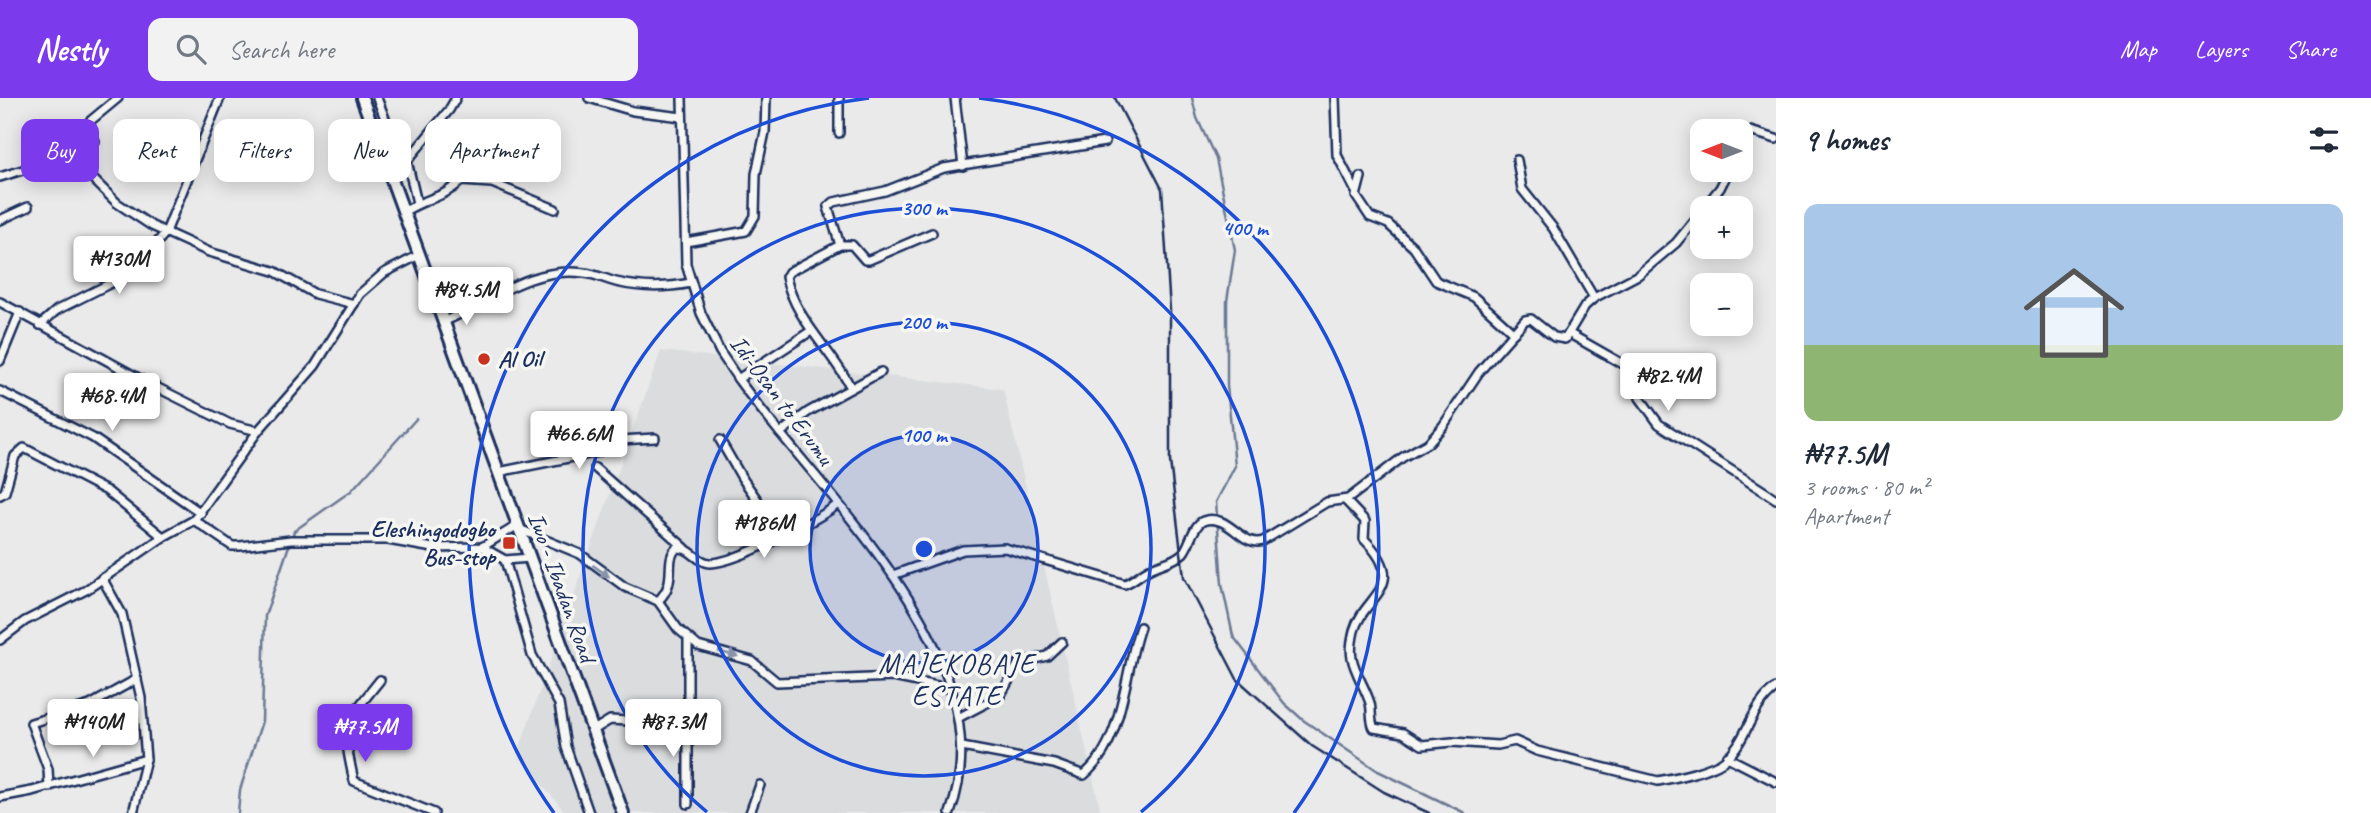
<!DOCTYPE html>
<html lang="en">
<head>
<meta charset="utf-8">
<style>
  :root { --surface:#fff; --page:#f2f2f3; --text:#1f2937; --muted:#747a83; --accent:#7c3aed }
  body { margin:0; font-family:Caveat,sans-serif; background:var(--page); color:var(--text); height:100vh; display:flex; flex-direction:column; font-size:26px; white-space:nowrap }
  * { box-sizing:border-box; margin:0 }
  p { font-size:23px; color:var(--muted) }
  .icon { flex:none; width:38px; height:38px; fill:none; stroke:currentColor; stroke-width:2; stroke-linecap:round; stroke-linejoin:round }
  .map { position:relative; flex:1; overflow:hidden }
  .sheet { display:flex; flex-direction:column; background:var(--surface); width:595px }
  .sheet>* { flex:none }
  .hud { position:absolute; left:21px; top:21px; width:665px; height:63px; display:flex; gap:14px }
  .needle { width:46px; rotate:270deg }
  .controls { position:absolute; left:1690px; top:21px; display:grid; gap:14px }
  .controls a { display:grid; place-items:center; width:63px; height:63px; border-radius:14px; background:var(--surface); box-shadow:0 4px 18px #0003; font-size:35px }
  .price { position:absolute; translate:-50% -60px; padding:0 16px; border-radius:7px; background:#fff; color:#222; font-size:23px; line-height:46px; filter:drop-shadow(0 2px 4px #0008) }
  .price::after { content:''; position:absolute; left:50%; top:42px; width:21px; height:16px; margin-left:-10px; background:inherit; clip-path:polygon(0 0,100% 0,50% 100%) }
  .price.on { background:var(--accent); color:#fff }
  ul { padding:0; list-style:none }
  li { display:grid; align-content:center; gap:14px; height:371px; padding:0 28px }
  li span { display:grid; place-items:center; height:217px; border-radius:14px; color:#555 }
  li>.icon { margin-inline-start:auto }
  span .icon { width:126px; height:126px; fill:#fffc; stroke-width:1 }
  li b { font-size:30px }
  h2 { display:flex; justify-content:space-between; align-items:center; height:84px; padding:0 28px; font-size:30px }
  .pill { padding:0 24px; border-radius:14px; background:var(--surface); box-shadow:0 4px 18px #0003; font-size:24px; line-height:63px }
  .pill.on { background:var(--accent); color:#fff }
  header { display:flex; align-items:center; gap:42px; box-sizing:border-box; height:98px; padding:0 35px; background:var(--accent); color:#fff }
  header strong { font-size:33px }
  nav { display:flex; gap:38px; margin-inline-start:auto; font-size:24px }
  .search { width:490px; height:63px; background:var(--page); display:flex; align-items:center; gap:18px; box-sizing:border-box; padding:0 24px; border-radius:14px; color:var(--muted); font-size:26px }
  main { display:flex; flex:1; min-height:0 }
  .map>svg:first-child { display:block }
  .built { fill:#dadcde }
  .lines { fill:none; stroke-linecap:round; stroke-linejoin:round }
  .stream { stroke:#6c7995; stroke-width:2.5 }
  .street-casing { stroke:#1b2f5e; stroke-width:12 }
  .primary-casing { stroke:#1b2f5e; stroke-width:16 }
  .street { stroke:#f6f6f2; stroke-width:7 }
  .primary { stroke:#f6f6f2; stroke-width:10 }
  .rail { stroke:#1b2f5e; stroke-width:2.5 }
  .oneway { fill:#8892a8 }
  .ring { fill:none; stroke:#1d4ed8; stroke-width:3.5 }
  .poi-dot { fill:#c8321e; stroke:#f6f6f2; stroke-width:2.5 }
  .labels { text-anchor:middle; dominant-baseline:central; stroke-width:7; stroke-linejoin:round; paint-order:stroke }
  .poi-label { font-size:24px; font-weight:bold; fill:#1b2f5e; stroke:#f6f6f2; text-anchor:start }
  .street-label { font-size:24px; fill:#1b2f5e; stroke:#f6f6f2 }
  .quarter-label { font-size:28px; letter-spacing:2px; fill:#1b2f5e; stroke:#f6f6f2 }
  .centre { fill:#1d4ed8; stroke:#f6f6f2; stroke-width:3.5 }
  .ring-label { font-size:21px; text-anchor:middle; font-weight:bold; fill:#1d4ed8; stroke:#f6f6f2; stroke-width:7; stroke-linejoin:round; paint-order:stroke }
</style>
</head>
<body>
<header>
<strong>Nestly</strong>
<div class="search"><svg class="icon" aria-label="search" viewBox="0 0 24 24"><circle cx="10" cy="10" r="6"/><path d="M15 15l6 6"/></svg>Search here</div>
<nav><a>Map</a><a>Layers</a><a>Share</a></nav>
</header>
<main>
<div class="map">
<svg width="1776" height="715" viewBox="0 0 1776 715">
  <rect width="100%" height="100%" fill="#e9eae9"/>
  <filter id="ink" filterUnits="userSpaceOnUse"><feTurbulence type="fractalNoise" baseFrequency=".0143" numOctaves="2"/><feDisplacementMap in="SourceGraphic" scale="14" xChannelSelector="R" yChannelSelector="G"/><feConvolveMatrix kernelMatrix="1 2 1 2 8 2 1 2 1" color-interpolation-filters="sRGB"/></filter>
  <g filter="url(#ink)">
    <path class="built" d="M661 253 1003 291 1101 715H566L517 657Z"/>
    <g class="lines">
      <g class="stream">
        <path d="M1192 0 1197 20 1216 61 1235 152 1227 203V288L1235 368 1216 404 1222 486 1233 538 1284 605 1303 622 1378 673 1465 715"/>
        <path d="M238 715 240 692 262 623 265 518 294 433 351 393 416 321"/>
      </g>
      <defs>
        <g id="street">
          <path d="M377 0 391 36 407 63 417 105"/>
          <path d="M589 0 633 13 682 19"/>
          <path d="M682 0 686 166 701 215 720 254 738 281C820 397 1008 558 950 715"/>
          <path d="M839 0V35"/>
          <path d="M955 0 963 68"/>
          <path d="M1335 0 1337 57 1355 92"/>
          <path d="M1741 45 1750 33 1776 41"/>
          <path d="M77 55 95 44 89 24 118 0"/>
          <path d="M1517 62 1522 91 1553 130 1594 200"/>
          <path d="M407 63 449 12 456 0"/>
          <path d="M0 79 45 65 60 54H73L84 72 117 105 152 128 209 154 274 173 315 196 354 206"/>
          <path d="M1361 79 1356 98 1370 119 1388 126 1414 150 1436 183 1474 199 1514 235"/>
          <path d="M1704 110 1720 90 1729 72"/>
          <path d="M404 114C424 100 443 101 461 83L492 85 555 111"/>
          <path d="M0 122 28 109"/>
          <path d="M686 144 746 133 755 118 756 76 765 34 766 0"/>
          <path d="M840 147 828 109 834 104 885 93 944 70 1105 44"/>
          <path d="M0 204 144 283 230 326 258 333"/>
          <path d="M443 224C488 204 532 167 584 175 595 176 605 181 616 184 641 190 666 190 691 185"/>
          <path d="M40 227 57 212 121 180 150 153 166 134 220 0"/>
          <path d="M1570 236 1635 273 1640 300 1659 326 1776 401"/>
          <path d="M0 263 20 214"/>
          <path d="M738 281 811 233"/>
          <path d="M851 290C832 252 795 222 786 179L789 174 840 147H852L865 162H869L932 135"/>
          <path d="M0 293 93 340 201 415"/>
          <path d="M780 335 808 314 881 274"/>
          <path d="M720 342 742 380 782 437"/>
          <path d="M595 370 685 450"/>
          <path d="M498 374 598 354 620 342 655 340"/>
          <path d="M0 397 5 394 15 358 24 350 107 393 163 439"/>
          <path d="M1345 402 1365 423 1364 441C1411 488 1364 497 1354 533 1352 542 1350 551 1352 560 1355 575 1365 589 1370 605 1372 613 1370 623 1374 630L1403 635 1422 647 1452 644 1498 647 1515 643 1537 653 1658 683C1675 680 1713 672 1726 661 1748 641 1751 607 1776 590"/>
          <path d="M194 422 232 448H240L291 442H388L433 450 482 449 518 427"/>
          <path d="M519 431 580 456 625 489 658 503 678 531 698 548 752 563 777 584 893 579 952 591"/>
          <path d="M482 449 505 462 530 460"/>
          <path d="M505 462 532 557 559 606 566 649 589 715"/>
          <path d="M893 477 963 452 1005 450 1125 486C1135 482 1143 473 1154 469 1165 464 1173 464 1183 455 1190 447 1193 427 1203 423 1229 414 1241 450 1263 443L1327 404 1348 401 1403 359 1428 345 1443 328 1479 274 1525 222 1531 221 1554 239 1565 241 1585 208 1594 200 1638 177 1676 145 1703 112"/>
          <path d="M102 480 122 516 141 600 146 661 133 715"/>
          <path d="M658 503C679 483 663 462 677 450 691 449 696 464 710 465 734 466 817 422 837 407"/>
          <path d="M0 542 25 523 86 492 163 439 194 422 258 333 315 268 360 196 384 175 419 157"/>
          <path d="M380 582C344 627 341 625 354 683L434 715"/>
          <path d="M958 620 1000 598 1019 565 1047 558 1062 544"/>
          <path d="M592 633 610 622 645 624 686 614"/>
          <path d="M962 649 1054 666 1084 677C1125 642 1123 577 1140 529"/>
          <path d="M1727 659 1776 684"/>
          <path d="M49 689 48 671 31 625 90 607 137 581"/>
          <path d="M0 699 32 693 146 661"/>
          <path d="M688 706V542"/>
          <path d="M750 715 760 687"/>
        </g>
        <path id="primary" d="M362 0 623 715"/>
      </defs>
      <use href="#street" class="street-casing"/>
      <use href="#primary" class="primary-casing"/>
      <use href="#street" class="street"/>
      <use href="#primary" class="primary"/>
      <path class="rail" d="M1115 0 1162 91 1170 212V363L1184 479 1237 581 1312 648 1384 694 1429 715"/>
    </g>
    <defs><path id="oneway-solid" d="M-6-.8H1V-3.2L6.5 0L1 3.2V.8H-6Z" transform="scale(1.75)"/></defs>
    <g class="oneway">
      <use href="#oneway-solid" transform="translate(601 473) rotate(35)"/>
      <use href="#oneway-solid" transform="translate(728 556) rotate(14)"/>
    </g>
  </g>
  <circle cx="924" cy="451" r="114" fill="#1d4ed8" fill-opacity=".12"/>
  <g class="ring">
    <circle cx="924" cy="451" r="114"/>
    <circle cx="924" cy="451" r="227"/>
    <path d="M707 714A341 341 0 1 1 1141 714"/>
    <path d="M554 715A454 454 0 0 1 869 0M979 0A454 454 0 0 1 1294 715"/>
  </g>
  <g class="poi-dot">
    <circle cx="484" cy="261" r="7"/>
    <rect x="502" y="438" width="14" height="14" rx="3.5"/>
  </g>
  <g class="labels">
    <g class="poi-label">
      <text x="498" y="261">Al Oil</text>
      <text x="495" y="431" text-anchor="end">Eleshingodogbo<tspan x="495" dy="28">Bus-stop</tspan></text>
    </g>
    <g class="street-label">
      <text transform="translate(782 302) rotate(53)">Idi-Osan to Erumu</text>
      <text transform="translate(562 489) rotate(70)">Iwo - Ibadan Road</text>
    </g>
    <g class="quarter-label">
      <text x="957" y="565">MAJEKOBAJE<tspan x="957" dy="32">ESTATE</tspan></text>
    </g>
  </g>
  <circle cx="924" cy="451" r="10" class="centre"/>
  <g class="ring-label">
    <text x="924" y="117">300 m</text>
    <text x="1245" y="137">400 m</text>
    <text x="924" y="231">200 m</text>
    <text x="924" y="344">100 m</text>
  </g>
</svg>
<div class="controls">
<a><svg class="needle" viewBox="-14 -14 28 28"><path d="M0-13l5 13h-10z" fill="#e53935"/><path d="M0 13l5-13h-10z" fill="#747a83"/></svg></a>
<a>+</a>
<a>−</a>
</div>
<b class="price" style="left:119px;top:198px">₦130M</b>
<b class="price" style="left:466px;top:229px">₦84.5M</b>
<b class="price" style="left:1668px;top:315px">₦82.4M</b>
<b class="price" style="left:112px;top:335px">₦68.4M</b>
<b class="price" style="left:579px;top:373px">₦66.6M</b>
<b class="price" style="left:764px;top:462px">₦186M</b>
<b class="price" style="left:93px;top:661px">₦140M</b>
<b class="price" style="left:673px;top:661px">₦87.3M</b>
<b class="price on" style="left:365px;top:666px">₦77.5M</b>
<div class="hud">
<a class="pill on">Buy</a>
<a class="pill">Rent</a>
<a class="pill">Filters</a>
<a class="pill">New</a>
<a class="pill">Apartment</a>
</div>
</div>
<section class="sheet">
<h2>9 homes<svg class="icon" aria-label="filters" viewBox="0 0 24 24"><path d="M4 7h16M4 17h16"/><circle cx="9" cy="7" r="2"/><circle cx="15" cy="17" r="2"/></svg></h2>
<ul>
<li><span style="background:linear-gradient(#a9c7e8 65%,#8fb573 0)"><svg class="icon" aria-label="home" viewBox="0 0 24 24"><path d="M3 11l9-7 9 7M6 9v11h12V9"/></svg></span><div><b>₦77.5M</b><p>3 rooms · 80 m²</p><p>Apartment</p></div></li>
</ul>
</section>
</main>
</body>
</html>
